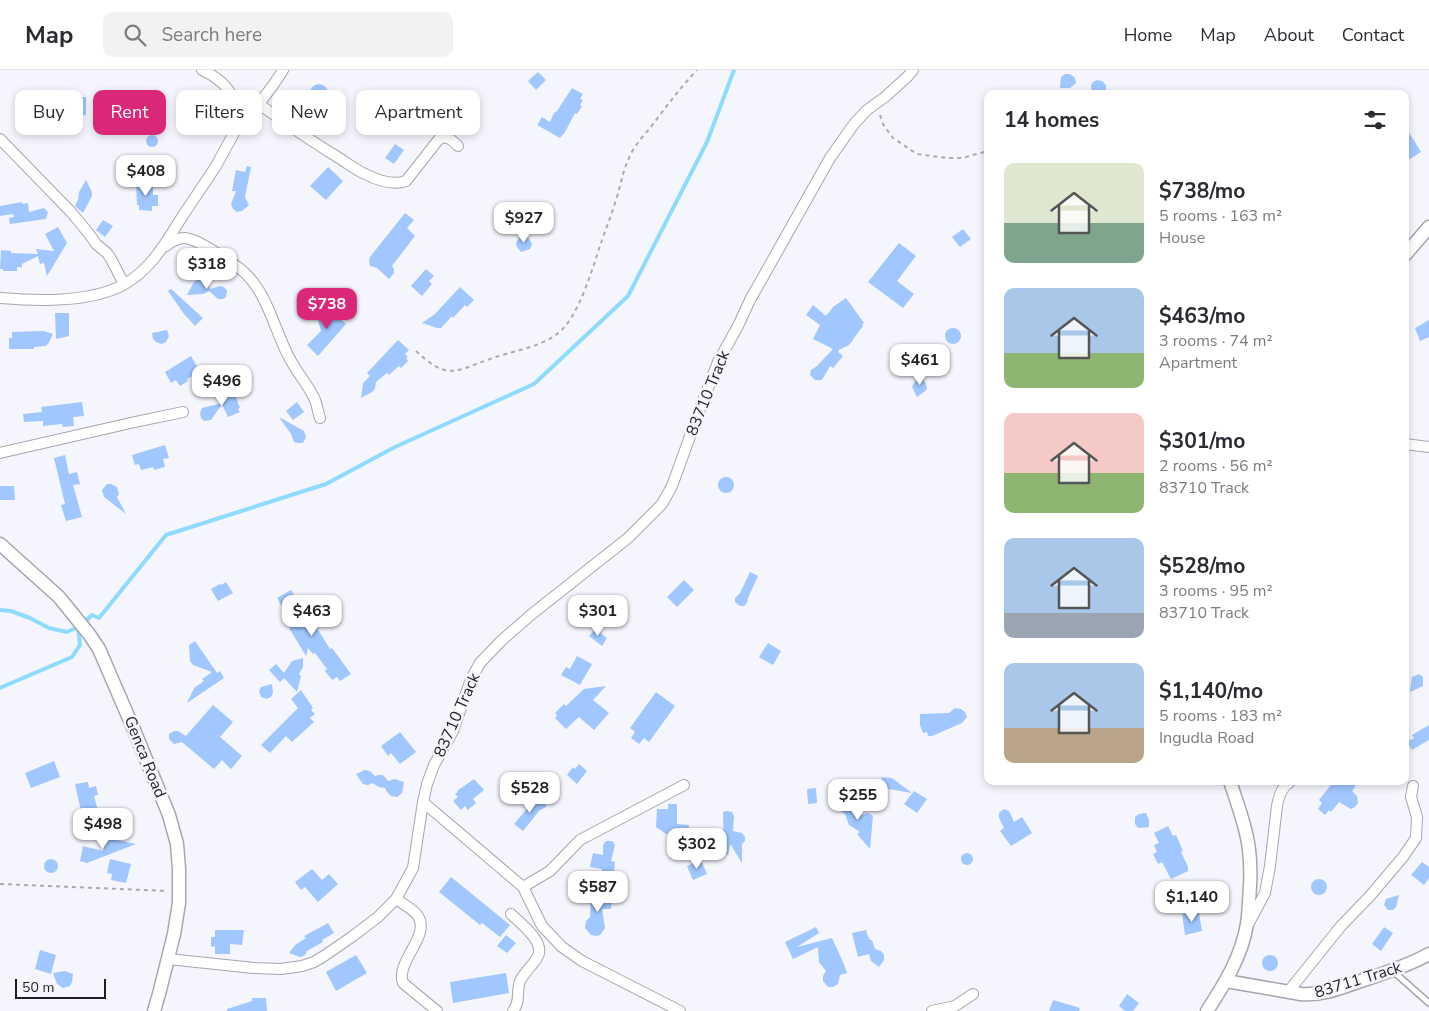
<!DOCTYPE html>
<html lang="en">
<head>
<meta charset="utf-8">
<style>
  :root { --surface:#fff; --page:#f2f2f3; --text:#2b2b33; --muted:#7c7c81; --line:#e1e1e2; --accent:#db2777 }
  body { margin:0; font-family:"Nunito Sans",sans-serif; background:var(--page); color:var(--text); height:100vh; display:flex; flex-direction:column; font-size:19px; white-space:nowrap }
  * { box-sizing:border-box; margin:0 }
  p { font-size:16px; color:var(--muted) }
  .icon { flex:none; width:28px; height:28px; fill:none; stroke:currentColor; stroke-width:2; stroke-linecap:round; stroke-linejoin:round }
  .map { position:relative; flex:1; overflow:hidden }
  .details { position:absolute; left:984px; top:20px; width:425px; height:695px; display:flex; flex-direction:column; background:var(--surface); border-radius:10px; box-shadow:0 2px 8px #0003 }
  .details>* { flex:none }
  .top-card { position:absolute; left:15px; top:20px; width:475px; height:45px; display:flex; gap:10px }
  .scale { position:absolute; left:15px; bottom:12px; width:91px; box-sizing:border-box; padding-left:5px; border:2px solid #1f1f23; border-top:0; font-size:14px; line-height:18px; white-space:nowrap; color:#1f1f23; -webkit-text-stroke:4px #f5f5fd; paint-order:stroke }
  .price { position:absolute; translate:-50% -42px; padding:0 11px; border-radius:10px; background:#fff; color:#222; font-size:16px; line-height:32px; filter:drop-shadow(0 1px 2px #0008) }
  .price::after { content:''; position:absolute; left:50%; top:30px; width:15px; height:11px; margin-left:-8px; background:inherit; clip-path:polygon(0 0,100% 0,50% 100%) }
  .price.current { background:var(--accent); color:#fff }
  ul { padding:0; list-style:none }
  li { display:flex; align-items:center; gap:15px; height:125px; padding:0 20px }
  li span { display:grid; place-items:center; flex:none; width:140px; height:100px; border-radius:10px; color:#555 }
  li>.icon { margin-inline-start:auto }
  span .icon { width:60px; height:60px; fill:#fffc; stroke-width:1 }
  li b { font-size:21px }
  h2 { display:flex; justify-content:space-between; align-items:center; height:60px; padding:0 20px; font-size:21px }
  .chip { padding:0 18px; border-radius:10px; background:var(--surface); box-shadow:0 2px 8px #0003; font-size:18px; line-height:45px }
  .chip.current { background:var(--accent); color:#fff }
  header { display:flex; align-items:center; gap:30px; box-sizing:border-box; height:70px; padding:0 25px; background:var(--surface); border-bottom:1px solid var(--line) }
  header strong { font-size:24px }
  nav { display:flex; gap:28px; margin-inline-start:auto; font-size:18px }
  .search { width:350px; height:45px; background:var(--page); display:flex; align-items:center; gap:12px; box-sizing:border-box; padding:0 18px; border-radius:10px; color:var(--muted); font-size:19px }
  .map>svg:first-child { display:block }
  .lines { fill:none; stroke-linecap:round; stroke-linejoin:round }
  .stream { stroke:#8fdbff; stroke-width:4 }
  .building { fill:#a0c7ff }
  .service-casing { stroke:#a6a6b0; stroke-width:8 }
  .minor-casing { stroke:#a6a6b0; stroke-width:12 }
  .tertiary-casing { stroke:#a6a6b0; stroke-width:15 }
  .path { stroke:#aaaab0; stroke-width:2; stroke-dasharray:4 4; stroke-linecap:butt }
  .service { stroke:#fff; stroke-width:5 }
  .minor { stroke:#fff; stroke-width:10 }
  .tertiary { stroke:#fff; stroke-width:12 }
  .labels { text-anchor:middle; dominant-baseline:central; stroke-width:5; stroke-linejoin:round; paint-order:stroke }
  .street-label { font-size:16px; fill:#1f1f23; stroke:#f5f5fd }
</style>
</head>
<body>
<header>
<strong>Map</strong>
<div class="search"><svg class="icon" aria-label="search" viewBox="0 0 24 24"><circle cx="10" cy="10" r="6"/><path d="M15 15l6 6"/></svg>Search here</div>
<nav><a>Home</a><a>Map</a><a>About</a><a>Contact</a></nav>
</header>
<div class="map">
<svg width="1429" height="941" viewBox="0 0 1429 941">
  <rect width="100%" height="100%" fill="#f5f5fd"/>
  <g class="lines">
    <g class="stream">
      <path d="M0 540 11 541 30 548 49 558 67 562 78 557 80 575 72 587 0 618"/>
      <path d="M86 551 92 545 99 548 166 465 326 414 395 377 534 314 628 226 707 72 734 0"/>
    </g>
  </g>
  <g class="building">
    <path d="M538 2 546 10 536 20 528 11Z"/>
    <path d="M1065 4H1070L1075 8 1076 13 1070 18H1060L1061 7Z"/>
    <path d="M1097 10 1102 11 1106 15V21L1104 24H1092L1091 15 1093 12Z"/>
    <circle cx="319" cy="23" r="9"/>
    <path d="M572 18 583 24 580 29 583 30 580 35 582 36 577 44 575 43 565 62 560 68 537 55 542 47 550 52 554 43 557 41Z"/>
    <rect x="72" y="27" width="14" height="18"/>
    <path d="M1405 56 1421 82 1405 92Z"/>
    <circle cx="152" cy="71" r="6"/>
    <path d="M395 74 404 80 394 94 385 88Z"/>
    <path d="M247 96 251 97 245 127 249 135 242 141 237 142 233 139 231 134 236 121H232L236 100 245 102Z"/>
    <path d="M328 97 343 111 326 130 310 116Z"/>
    <path d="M86 110 92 122V126L83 143 75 136 78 130 79 122Z"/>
    <path d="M136 113H153V125H158V136H152V141L139 140V135H137Z"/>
    <path d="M22 132V134L28 133 29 142 44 138 48 142 46 149 10 154 9 148 14 147 13 144 0 146V136Z"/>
    <path d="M405 143 414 150 407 158 415 166 392 196 394 199V203L389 209 377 198 370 196 369 191 370 187Z"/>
    <path d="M103 150 113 156 105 167 96 160Z"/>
    <path d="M58 157 67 173 47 206 44 193 40 194 38 186 22 194V197H17V201H3V199H0L1 180 11 181V183L38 184 36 179 54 181 45 164Z"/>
    <path d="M963 159 971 169 960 177 952 167Z"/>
    <path d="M523 166 528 167 532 174 530 179 521 182 517 177 516 173 519 168Z"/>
    <path d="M899 173 916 186 897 211 914 224 903 238 868 212Z"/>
    <path d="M426 199 434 206 429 211 432 214 422 226 411 216Z"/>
    <path d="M201 208 207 212 210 219 220 216 224 217 227 221 226 227 223 229H218L209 221 203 224 187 225 194 212Z"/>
    <path d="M460 217 474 230 467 237 465 235 453 248 452 246 441 258H437L422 253 435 244Z"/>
    <path d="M171 219 203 248 195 256 184 244 168 221Z"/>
    <path d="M846 228 864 253 862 255 863 256 849 275 839 280 838 282 843 286 833 298 830 296 822 310H815L810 305 811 300 817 296 833 279 813 269 820 255 806 245 813 235 826 246 833 237Z"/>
    <path d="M329 235 344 246 341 250 346 254 318 286 307 275 321 261 318 250Z"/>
    <path d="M55 243H69V266L56 269Z"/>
    <path d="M1429 250V267L1420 271 1415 258Z"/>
    <circle cx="953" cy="266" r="8"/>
    <path d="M167 260 169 266 166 272 162 274 156 272 153 269 152 263Z"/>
    <path d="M43 261 53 264 48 274 45 276 34 277V279H9V268H12V262Z"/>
    <path d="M398 270 409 280 405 284 408 287 406 288 408 291 401 298 399 296 389 305 387 303 376 312 375 319 372 322 361 328 363 313 370 306 367 303Z"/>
    <path d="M191 286 199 300 196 302 197 304 187 309 188 311 180 316 176 310 171 313 165 302Z"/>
    <path d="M920 303 926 314 927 319 924 322 917 327 912 317Z"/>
    <path d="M234 322 240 338 238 339 240 342 228 347 222 334 211 350 204 351 201 348 200 343 202 338 222 333 219 327 228 323 229 325Z"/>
    <path d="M82 332 84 346 73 347 74 356 63 357 62 354 43 356V351L24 352 23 344 42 342 41 337Z"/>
    <path d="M297 332 304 342 293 350 286 341Z"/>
    <path d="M279 347 304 361 306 367 303 373H297L294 372 291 364Z"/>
    <path d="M165 375 169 388 163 389 165 397 154 400 153 397 141 400 139 394 135 395 132 385Z"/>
    <path d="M65 385 69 404 77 402 80 414 73 415 82 447 66 451 61 435 65 434 54 388Z"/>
    <circle cx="726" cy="415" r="8"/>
    <path d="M107 414H111L117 417 119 424 117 427 126 444 104 427 102 420Z"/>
    <path d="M0 416H14L15 430H0Z"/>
    <path d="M750 502 758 506 748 528 747 533 744 536H740L735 532V528L740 523Z"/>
    <path d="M684 510 694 520 677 537 667 527Z"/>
    <path d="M226 512 233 523 218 531 211 519 220 514 221 515Z"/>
    <path d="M291 520 300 535 302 534 330 579 332 578 351 604 340 611 337 607 332 610 325 601 327 599 315 583 313 584 308 578 306 586 289 558 293 555 277 528Z"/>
    <path d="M595 559 607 568 602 576 589 566Z"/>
    <path d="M195 571 217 603 220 601 224 608 187 633 194 618 204 611 202 609 212 602 193 595 190 591 189 575Z"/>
    <path d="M768 573 781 581 773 595 759 587Z"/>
    <path d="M577 586 592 594 580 615 561 605 566 597 570 599Z"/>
    <path d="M303 588V597L299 604 301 606 297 622 284 608 280 612 269 600 276 594 284 603 292 591Z"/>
    <path d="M1419 604 1423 607V616L1410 622 1412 607Z"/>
    <path d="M272 614 273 623 271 627 267 629 261 627 259 621 261 617Z"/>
    <path d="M606 616 593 630 609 643 594 660 579 647 566 659 555 648 557 645 555 643 564 634 566 636 584 619Z"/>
    <path d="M301 620 313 638 311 640 315 644 310 648 314 652 292 672 286 666 270 683 261 675 298 638 291 629Z"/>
    <path d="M656 622 675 636 649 672 644 668 639 674 631 668 635 662 630 658Z"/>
    <path d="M213 635 233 652 220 667 242 686 231 699 222 690 214 699 182 672 174 674 169 669V664L174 661H178L186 666Z"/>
    <path d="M955 638 961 639 965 642 967 647 962 653 932 666H928L927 662 923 663 920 655V644L949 643Z"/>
    <path d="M1429 655V670L1412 680 1407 672 1414 668 1412 665Z"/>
    <path d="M400 662 416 682 400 694 391 683 388 686 381 676Z"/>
    <path d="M54 691 60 707 31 718 25 703Z"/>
    <path d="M579 694 587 701 577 714 567 705 573 697 575 699Z"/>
    <path d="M365 700 370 701 375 706 379 705H383L388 711 395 709 404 712 402 723 397 727 391 726 387 722 385 718 379 717 372 713 368 715 363 714 356 704Z"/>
    <path d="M881 707 892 708 912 723 888 719 885 717Z"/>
    <path d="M474 709 484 720 473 729 476 733 468 740 465 736 461 740 453 731 458 727 455 724 458 722 457 721Z"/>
    <path d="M1334 711H1353L1355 717 1352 721 1357 726 1358 733 1355 737 1351 739 1339 732 1331 742 1329 740 1325 745 1318 739 1322 733 1319 730Z"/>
    <path d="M88 712 89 718 96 716 98 725 94 726 98 741 88 743V740L81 741 75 714Z"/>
    <path d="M816 718 817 733 808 734 807 719Z"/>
    <path d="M914 721 927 729 917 743 904 734Z"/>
    <path d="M846 728 852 734V740L862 745 868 743 873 746 870 779 857 764 860 762 849 755 845 744 838 739V732L841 729Z"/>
    <path d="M540 729 545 731 546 737 539 741 523 761 514 754 531 734 533 736 538 730Z"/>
    <path d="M668 734H677V754L689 755 688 770 672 768 656 757 657 739H668Z"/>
    <path d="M1004 739 1009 741 1014 752 1022 747 1032 763 1011 776 1000 761 1004 758 999 748V743Z"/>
    <path d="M727 741 732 742 734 746 733 761 742 763 745 767V771L742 774V793L731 775H730L728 785 724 784 723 742Z"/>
    <path d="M1146 743 1149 750V757L1138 758 1135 754V747L1139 744Z"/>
    <path d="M1168 756 1173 766 1176 765 1183 781 1181 782 1188 797V801L1171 809 1162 792 1158 794 1153 784 1157 782 1154 775 1159 773 1154 763Z"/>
    <path d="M106 768 136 774 87 793 80 791 83 776 103 781Z"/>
    <path d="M606 771H612L615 775 611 791 615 792 614 801H618V818H603L602 799 590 797 593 783 603 785V775Z"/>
    <circle cx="967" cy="789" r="6"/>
    <path d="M110 789 131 794 126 813 111 810 112 804 107 803Z"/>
    <circle cx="51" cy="796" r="7"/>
    <path d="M701 790 707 804 693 810 687 796Z"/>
    <path d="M1422 792 1429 797V808L1424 815 1411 805Z"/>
    <path d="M312 799 322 810 329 804 338 814 318 832 305 817 301 820 295 812Z"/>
    <path d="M451 807 510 855 500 867 482 853 480 855 439 822Z"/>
    <circle cx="1319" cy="817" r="8"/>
    <path d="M591 823H612L611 839H602L605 858 601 864 598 866 591 865 585 858 586 851 590 847Z"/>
    <path d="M1399 825 1396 837 1393 840H1388L1384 835 1386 829Z"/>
    <path d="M1192 843V844L1199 843 1202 861 1185 865 1182 844Z"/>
    <path d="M328 853 334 863 322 870 323 872 307 881 305 885 300 887 289 883 295 875 306 868 304 866Z"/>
    <path d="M816 857 819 863 797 877 832 868 843 892 847 903 840 905 838 914 833 917H828L823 911V906L826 901 819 892 818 877 793 889 785 872Z"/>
    <path d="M1384 857 1393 863 1381 881 1372 874Z"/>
    <path d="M215 860H244L242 875 230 874V884H215V876L211 877V867H215Z"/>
    <path d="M866 860 868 867H869L870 870H872L875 879 881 881 884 885V890L879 897 871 891 869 884 858 887 852 863Z"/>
    <path d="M506 865 516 873 507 883 497 876Z"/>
    <path d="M40 880 56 885 51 904 35 899Z"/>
    <path d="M356 885 367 903 336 921 326 902Z"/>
    <circle cx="1270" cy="893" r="8"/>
    <path d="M65 901 73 904 72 912 70 916 63 918 57 914 53 903Z"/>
    <path d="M506 903 509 923 453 933 450 912Z"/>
    <path d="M1127 924 1139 933 1133 941H1125L1119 936Z"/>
    <path d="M252 928H266L267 941H227V939L252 931Z"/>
    <path d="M1053 930 1080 938 1079 941H1049Z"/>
  </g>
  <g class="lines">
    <defs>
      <path id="service" d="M1394 902 1429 933"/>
      <g id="minor">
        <path d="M202 0C230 13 233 26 242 53"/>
        <path d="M259 34C285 53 311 71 339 88 347 93 356 100 365 104 377 110 393 116 406 111L439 69C447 65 452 70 458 76"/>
        <path d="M0 69 71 142 90 165 96 174 107 183 111 189 124 214"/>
        <path d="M166 176C182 163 191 168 207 177 220 185 234 193 245 203 269 226 275 263 291 291 298 304 309 316 315 330 317 335 318 342 320 348"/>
        <path d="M0 228C37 231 89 233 123 215 151 200 166 172 182 147 193 130 205 113 216 96 222 85 228 74 234 63 240 55 247 47 254 40 264 27 275 14 283 0"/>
        <path d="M1405 374 1429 377"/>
        <path d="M0 383 135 352 183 342"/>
        <path d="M423 732 523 817 542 856 562 877 582 891 680 941"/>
        <path d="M523 817 550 801 580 770 684 715"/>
        <path d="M396 829C403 834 413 839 418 846 431 866 395 892 403 913L437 941"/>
        <path d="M511 844C521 854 547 873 537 888 532 896 524 903 520 911 516 922 521 930 513 941"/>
        <path d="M1249 853 1265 823 1270 796 1277 736C1279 725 1282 717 1291 711"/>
        <path d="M168 889 254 898 281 899 302 896 314 892 324 886 353 866 378 847 396 829 413 798 423 732 427 714 434 695 453 661 471 609 480 593 501 571 532 544 628 468 662 434 672 416 701 336 718 292 738 256 750 230 830 88 854 54 867 40 885 27 907 7 913 0"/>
        <path d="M1288 922 1341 856 1370 826 1403 787 1416 768 1417 747 1411 727 1413 716"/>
        <path d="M932 941 955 936 973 924"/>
      </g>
      <g id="tertiary">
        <path d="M1405 185 1429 157"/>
        <path d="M0 474 59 527 89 564 99 579 134 660 169 745 177 774 179 799V833L174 864 159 924 154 941"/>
        <path d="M1226 911 1301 924C1326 926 1347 915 1370 908 1390 901 1410 895 1429 884"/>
        <path d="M1207 941C1224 915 1242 886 1247 854 1249 842 1249 829 1250 816 1251 797 1250 777 1245 759 1241 743 1235 727 1230 711"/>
      </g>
    </defs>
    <use href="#service" class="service-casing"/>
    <use href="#minor" class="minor-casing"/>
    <use href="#tertiary" class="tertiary-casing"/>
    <g class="path">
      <path d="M880 45 883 54 893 68 917 84 947 88H962L988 81"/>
      <path d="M416 281C447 310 454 302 490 289 511 281 539 278 557 264 578 249 592 200 600 176 605 161 611 146 616 130 622 111 623 98 633 80 639 70 647 62 654 53 668 34 681 17 697 0"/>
      <path d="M0 814 167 821"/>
    </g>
    <use href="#service" class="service"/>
    <use href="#minor" class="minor"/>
    <use href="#tertiary" class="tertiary"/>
  </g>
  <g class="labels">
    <g class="street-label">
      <text transform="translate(708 323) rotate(-68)">83710 Track</text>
      <text transform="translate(457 645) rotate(-66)">83710 Track</text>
      <text transform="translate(145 687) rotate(68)">Genca Road</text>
      <text transform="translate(1358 910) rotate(-17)">83711 Track</text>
    </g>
  </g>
</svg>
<div class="scale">50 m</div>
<b class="price" style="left:146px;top:127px">$408</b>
<b class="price" style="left:524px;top:174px">$927</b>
<b class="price" style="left:207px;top:220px">$318</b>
<b class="price current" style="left:327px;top:260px">$738</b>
<b class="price" style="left:920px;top:316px">$461</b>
<b class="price" style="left:222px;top:337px">$496</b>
<b class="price" style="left:312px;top:567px">$463</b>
<b class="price" style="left:598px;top:567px">$301</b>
<b class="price" style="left:530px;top:744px">$528</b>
<b class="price" style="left:858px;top:751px">$255</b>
<b class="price" style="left:103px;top:780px">$498</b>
<b class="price" style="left:697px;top:800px">$302</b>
<b class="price" style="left:598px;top:843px">$587</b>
<b class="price" style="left:1192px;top:853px">$1,140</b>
<div class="top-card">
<a class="chip">Buy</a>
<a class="chip current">Rent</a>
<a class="chip">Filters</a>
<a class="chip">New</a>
<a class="chip">Apartment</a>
</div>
<section class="details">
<h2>14 homes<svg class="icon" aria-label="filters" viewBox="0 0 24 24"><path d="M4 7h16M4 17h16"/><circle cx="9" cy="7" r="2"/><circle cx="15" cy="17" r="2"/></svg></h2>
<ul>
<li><span style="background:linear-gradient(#dfe7d0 60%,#7fa58c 0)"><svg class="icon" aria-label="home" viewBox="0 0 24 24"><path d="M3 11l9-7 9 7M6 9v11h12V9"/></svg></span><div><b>$738/mo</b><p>5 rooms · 163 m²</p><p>House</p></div></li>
<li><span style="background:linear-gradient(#a9c7e8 65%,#8fb573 0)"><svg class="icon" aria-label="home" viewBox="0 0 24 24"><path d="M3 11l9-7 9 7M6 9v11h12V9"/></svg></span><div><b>$463/mo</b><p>3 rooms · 74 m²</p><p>Apartment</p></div></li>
<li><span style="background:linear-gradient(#f6c9c9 60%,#8fb573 0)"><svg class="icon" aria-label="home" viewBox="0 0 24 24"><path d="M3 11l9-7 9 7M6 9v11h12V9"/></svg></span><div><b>$301/mo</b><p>2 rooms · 56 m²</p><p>83710 Track</p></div></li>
<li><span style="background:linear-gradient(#a9c7e8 75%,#9aa5b1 0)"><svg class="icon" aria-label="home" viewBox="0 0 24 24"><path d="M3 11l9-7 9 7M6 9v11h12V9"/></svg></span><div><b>$528/mo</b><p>3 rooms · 95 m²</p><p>83710 Track</p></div></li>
<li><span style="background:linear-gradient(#a9c7e8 65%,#b9a48a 0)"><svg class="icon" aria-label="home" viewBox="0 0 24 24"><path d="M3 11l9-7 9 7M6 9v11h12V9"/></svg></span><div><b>$1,140/mo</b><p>5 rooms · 183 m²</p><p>Ingudla Road</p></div></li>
</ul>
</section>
</div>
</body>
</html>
